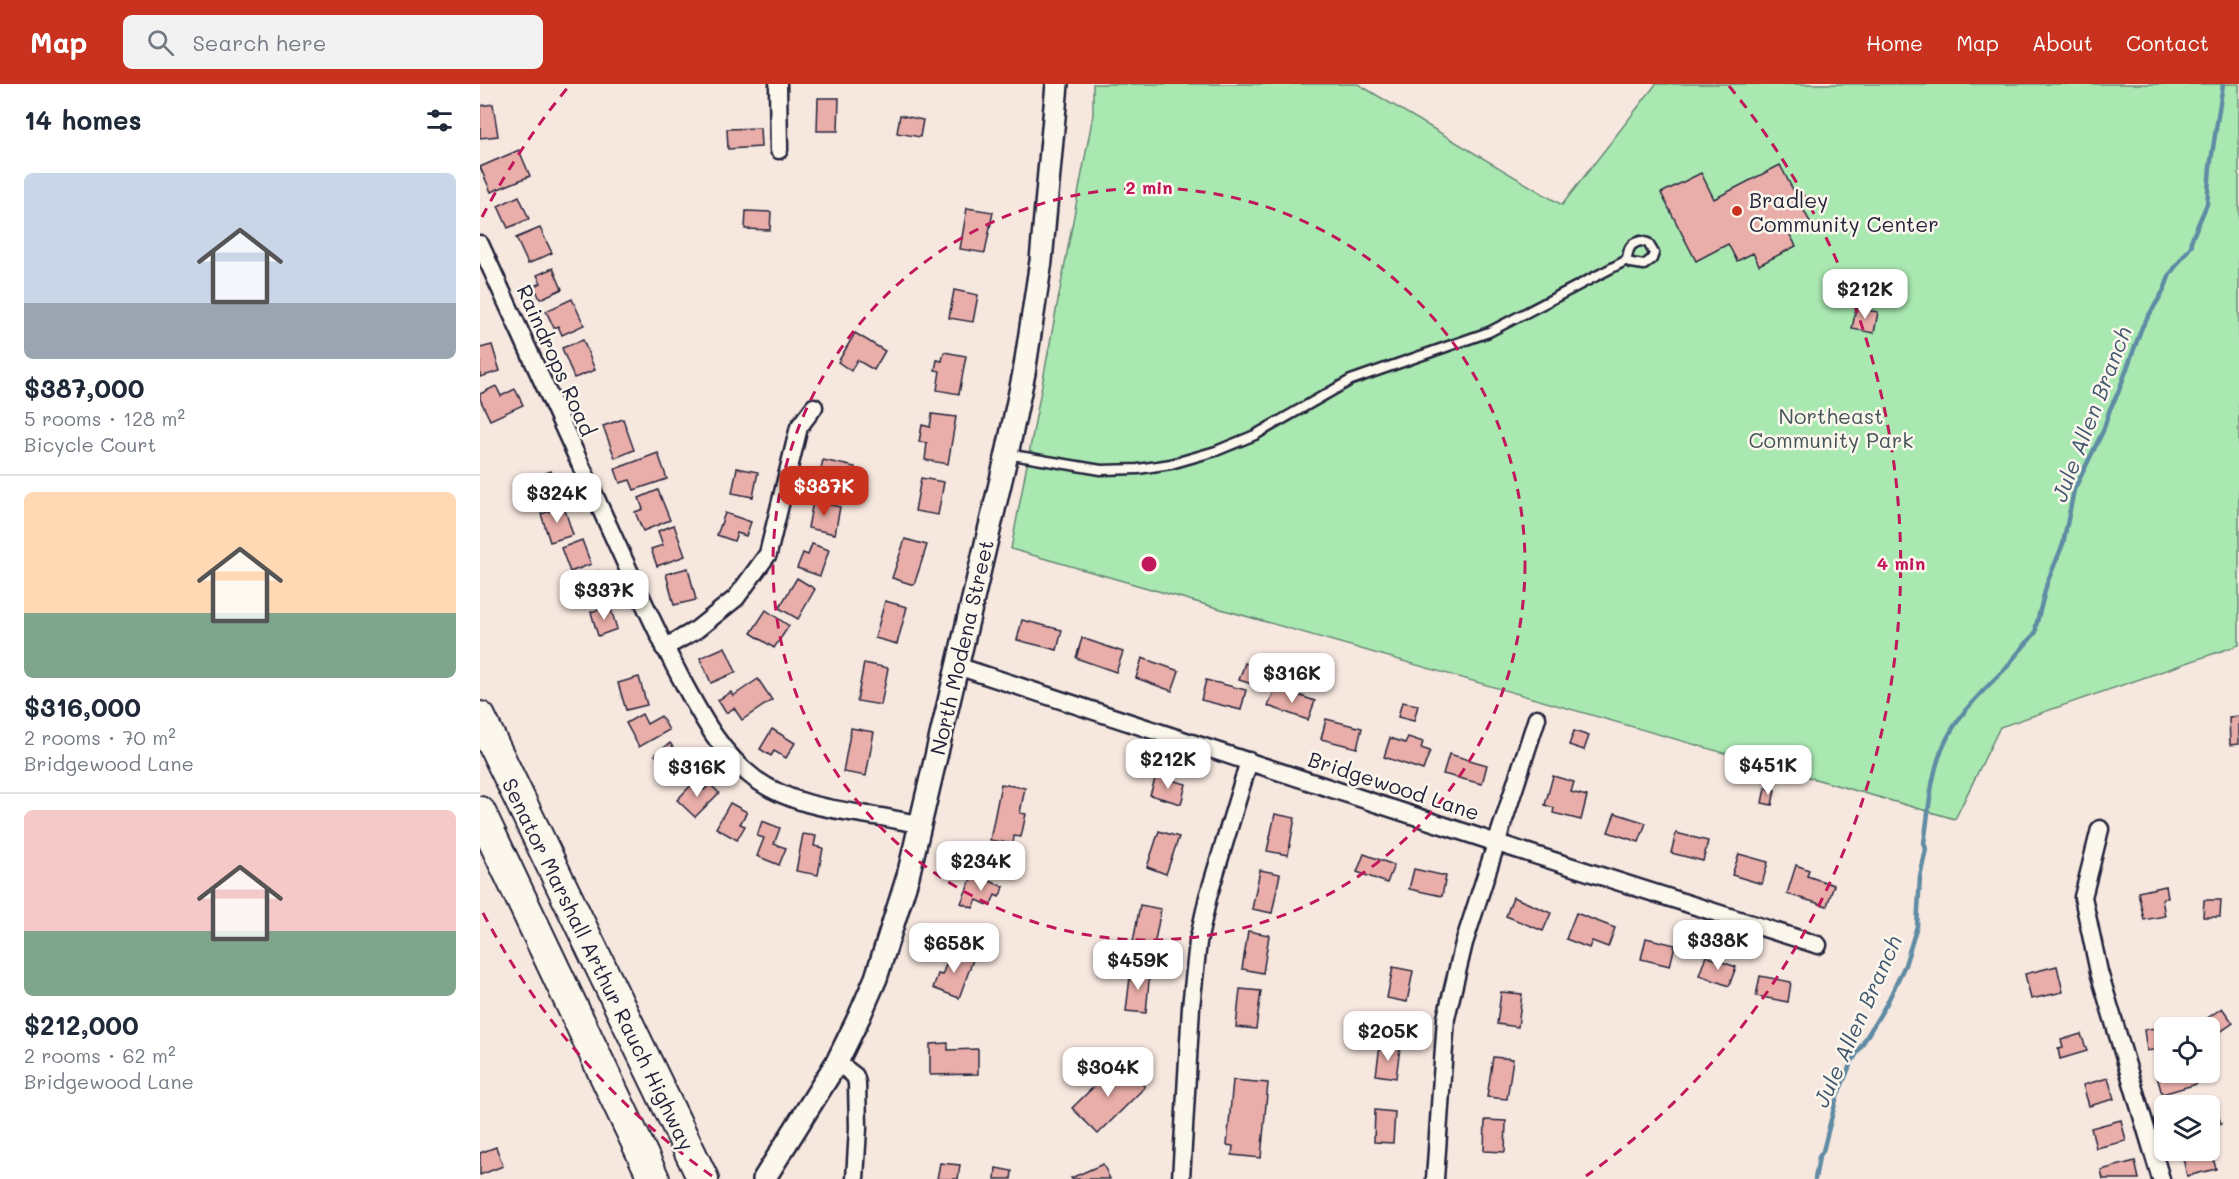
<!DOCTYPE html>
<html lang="en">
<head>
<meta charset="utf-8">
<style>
  :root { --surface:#fff; --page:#f2f2f3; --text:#1f2937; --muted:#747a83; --line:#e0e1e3; --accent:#c8321e }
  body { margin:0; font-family:Mali,sans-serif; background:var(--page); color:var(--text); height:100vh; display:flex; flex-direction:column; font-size:22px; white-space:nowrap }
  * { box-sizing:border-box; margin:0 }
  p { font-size:20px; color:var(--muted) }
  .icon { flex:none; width:33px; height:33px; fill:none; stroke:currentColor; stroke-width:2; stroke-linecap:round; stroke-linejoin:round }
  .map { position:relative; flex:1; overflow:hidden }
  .drawer { display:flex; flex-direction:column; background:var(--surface); width:480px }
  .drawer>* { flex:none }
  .tools { position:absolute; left:1674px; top:933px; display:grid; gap:12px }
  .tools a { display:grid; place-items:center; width:66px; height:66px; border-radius:9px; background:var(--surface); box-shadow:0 2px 4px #0004; font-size:30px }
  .price { position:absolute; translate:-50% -51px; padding:0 14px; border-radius:12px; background:#fff; color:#222; font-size:20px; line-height:39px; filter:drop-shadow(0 2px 3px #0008) }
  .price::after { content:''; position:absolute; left:50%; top:36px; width:18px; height:14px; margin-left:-9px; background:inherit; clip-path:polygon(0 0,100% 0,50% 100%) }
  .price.active { background:var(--accent); color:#fff }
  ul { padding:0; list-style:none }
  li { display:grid; align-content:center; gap:12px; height:318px; padding:0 24px }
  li+li { border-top:2px solid var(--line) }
  li span { display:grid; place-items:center; height:186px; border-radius:9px; color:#555 }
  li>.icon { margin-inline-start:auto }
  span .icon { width:108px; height:108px; fill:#fffc; stroke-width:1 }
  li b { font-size:26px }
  h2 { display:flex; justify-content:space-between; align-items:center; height:72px; padding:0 24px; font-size:26px }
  header { display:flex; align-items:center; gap:36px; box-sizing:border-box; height:84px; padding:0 30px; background:var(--accent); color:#fff }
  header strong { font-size:28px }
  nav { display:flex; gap:33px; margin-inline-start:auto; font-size:21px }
  .search { width:420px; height:54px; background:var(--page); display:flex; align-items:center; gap:15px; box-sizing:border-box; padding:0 21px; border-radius:9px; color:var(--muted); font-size:22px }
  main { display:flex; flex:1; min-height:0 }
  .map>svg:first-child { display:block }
  .green { fill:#a9e9b1; stroke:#668676; stroke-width:1.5 }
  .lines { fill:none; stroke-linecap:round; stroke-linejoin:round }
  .stream { stroke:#608ba4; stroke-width:4.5 }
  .building { fill:#e9aea9; stroke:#22223b; stroke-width:1.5 }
  .service-casing { stroke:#22223b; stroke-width:13 }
  .minor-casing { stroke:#22223b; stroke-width:21 }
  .tertiary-casing { stroke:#22223b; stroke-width:26 }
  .motorway-casing { stroke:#22223b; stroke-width:34 }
  .service { stroke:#fbf7ec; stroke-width:8 }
  .minor { stroke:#fbf7ec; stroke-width:16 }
  .tertiary { stroke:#fbf7ec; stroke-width:21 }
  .motorway { stroke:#fbf7ec; stroke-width:30 }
  .ring { fill:none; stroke:#c2185b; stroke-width:3; stroke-dasharray:10 8 }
  .poi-dot { fill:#c8321e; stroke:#fbf7ec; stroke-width:2 }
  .labels { text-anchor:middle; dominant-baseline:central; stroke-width:5; stroke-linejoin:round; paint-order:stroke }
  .poi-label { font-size:21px; fill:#22223b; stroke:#fbf7ec; text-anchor:start }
  .street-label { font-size:21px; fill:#22223b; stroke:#fbf7ec }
  .park-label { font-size:21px; fill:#445458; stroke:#fbf7ec }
  .water-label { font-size:22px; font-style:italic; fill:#415770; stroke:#fbf7ec }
  .centre { fill:#c2185b; stroke:#fbf7ec; stroke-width:3 }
  .ring-label { font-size:18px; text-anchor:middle; font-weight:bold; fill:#c2185b; stroke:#fbf7ec; stroke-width:5; stroke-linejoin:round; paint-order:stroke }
</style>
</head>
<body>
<header>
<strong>Map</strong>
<div class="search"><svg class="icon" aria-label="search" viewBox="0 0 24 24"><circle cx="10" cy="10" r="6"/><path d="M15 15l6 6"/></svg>Search here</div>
<nav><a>Home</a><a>Map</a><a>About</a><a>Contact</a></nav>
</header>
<main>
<section class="drawer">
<h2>14 homes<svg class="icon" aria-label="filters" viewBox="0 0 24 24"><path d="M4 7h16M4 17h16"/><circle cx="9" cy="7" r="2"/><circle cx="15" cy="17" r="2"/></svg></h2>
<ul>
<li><span style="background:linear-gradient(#c9d6e8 70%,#9aa5b1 0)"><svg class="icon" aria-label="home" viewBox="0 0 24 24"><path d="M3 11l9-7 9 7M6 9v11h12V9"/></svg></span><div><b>$387,000</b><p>5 rooms · 128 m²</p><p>Bicycle Court</p></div></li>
<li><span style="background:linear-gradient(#ffd9b3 65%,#7fa58c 0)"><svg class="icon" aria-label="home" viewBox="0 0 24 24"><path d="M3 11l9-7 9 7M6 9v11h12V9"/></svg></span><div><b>$316,000</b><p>2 rooms · 70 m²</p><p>Bridgewood Lane</p></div></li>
<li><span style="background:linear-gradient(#f6c9c9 65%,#7fa58c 0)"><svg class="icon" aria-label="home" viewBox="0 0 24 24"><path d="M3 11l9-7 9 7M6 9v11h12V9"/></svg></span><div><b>$212,000</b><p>2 rooms · 62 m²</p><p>Bridgewood Lane</p></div></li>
</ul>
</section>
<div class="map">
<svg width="1759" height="1095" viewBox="0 0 1759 1095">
  <rect width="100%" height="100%" fill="#f7e8df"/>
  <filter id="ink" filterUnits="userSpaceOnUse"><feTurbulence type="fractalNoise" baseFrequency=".0167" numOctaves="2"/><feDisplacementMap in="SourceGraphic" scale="12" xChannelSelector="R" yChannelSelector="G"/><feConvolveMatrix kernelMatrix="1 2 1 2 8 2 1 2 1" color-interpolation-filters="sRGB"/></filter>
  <g filter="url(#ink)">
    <path class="green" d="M613 0H878L1082 121 1176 0H1759V561L1520 643 1475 735 531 465 613 31Z"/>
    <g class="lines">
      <path class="stream" d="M1335 1095 1339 1073 1343 1067 1357 1012 1371 979 1407 919 1425 881 1437 842 1440 793 1446 765 1444 759C1449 728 1450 692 1463 663 1477 630 1504 606 1529 581L1532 576 1556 548V542L1567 499 1583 460 1594 406 1623 347 1630 325 1638 309 1662 243 1684 206 1690 190 1712 161 1711 157 1727 120 1730 83 1743 0"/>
    </g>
    <g class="building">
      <path d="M338 14H359L358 47H337Z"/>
      <path d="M13 20 18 52 0 54V22Z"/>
      <path d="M420 31 443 36 440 53 417 49Z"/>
      <path d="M280 44 281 63 248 65 247 45Z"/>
      <path d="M39 66 50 92 11 108 0 83Z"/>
      <path d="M1300 81 1331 140 1310 151 1316 162 1279 181 1273 169 1257 177 1248 160 1216 177 1181 109 1221 89 1234 115Z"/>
      <path d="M39 112 49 135 28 144 18 122Z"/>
      <path d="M487 124 513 128 505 169 480 165Z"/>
      <path d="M266 127 291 128 290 146 265 145Z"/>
      <path d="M60 144 72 169 48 180 36 154Z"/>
      <path d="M73 184 82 205 60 215 54 202 61 199 57 191Z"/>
      <path d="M474 206 498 211 493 238 469 234Z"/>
      <path d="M92 215 104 241 82 251 78 242 74 244 66 227Z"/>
      <path d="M1376 224 1398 228 1394 249 1372 245Z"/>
      <path d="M375 249 405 267 394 286 377 276 371 287 358 278Z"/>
      <path d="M103 256 115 286 94 294 82 264Z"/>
      <path d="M12 261 20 287 0 293V264Z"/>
      <path d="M464 268 486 272 479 310 457 306 460 287 455 286 457 276 462 277Z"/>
      <path d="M16 302 21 312 35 305 43 321 10 336 0 315V310Z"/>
      <path d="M452 330 476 333 468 380 445 376 447 359 439 358 442 341 450 343Z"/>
      <path d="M143 335 154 366 135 374 123 342Z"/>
      <path d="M178 369 187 395 154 406 150 396 140 399 135 385Z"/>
      <path d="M343 376 375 383 370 409 337 402Z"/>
      <path d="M257 384 278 388 273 413 252 409Z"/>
      <path d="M71 387 81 412 56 422 46 397Z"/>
      <path d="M441 394 464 398 458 431 435 427Z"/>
      <path d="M178 406 190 436 163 447 155 428 163 425 159 414Z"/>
      <path d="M333 417 360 423 355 450 328 444Z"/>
      <path d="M84 423 93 451 70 458 61 430Z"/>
      <path d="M245 429 271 438 266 452 257 449 254 457 237 451Z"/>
      <path d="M194 441 205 472 177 482 171 465 183 461 178 447Z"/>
      <path d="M425 455 447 461 434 501 412 494Z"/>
      <path d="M102 456 111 480 90 488 81 464Z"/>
      <path d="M332 460 349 466 340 492 317 484 323 469 328 471Z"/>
      <path d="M208 484 216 516 194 521 186 490Z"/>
      <path d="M118 487 126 513 101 521 92 495Z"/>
      <path d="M317 494 335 505 318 535 299 524Z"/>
      <path d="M405 517 427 523 417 560 395 554Z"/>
      <path d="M130 522 137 545 118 552 111 528Z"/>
      <path d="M286 526 309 542 294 564 271 549Z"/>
      <path d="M542 536 582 546 577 566 537 556Z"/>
      <path d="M602 554 643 568 636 588 596 574Z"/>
      <path d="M245 563 256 588 231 599 220 574Z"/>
      <path d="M662 574 699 587 692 607 656 594Z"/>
      <path d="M384 579 408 584 401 621 377 617Z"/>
      <path d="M765 579 778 583 772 600 759 596Z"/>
      <path d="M159 593 167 621 146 626 138 599Z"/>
      <path d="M278 595 292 616 262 636 254 624 246 629 238 616 251 608 253 612Z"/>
      <path d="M726 596 766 606 761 626 721 616Z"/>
      <path d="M796 603 835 617 828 636 788 622Z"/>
      <path d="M922 618 938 621 934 637 918 633Z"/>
      <path d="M162 630 167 640 181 632 189 646 159 663 146 639Z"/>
      <path d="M1759 632V660L1750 661 1749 633Z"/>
      <path d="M846 635 882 644 877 664 841 655Z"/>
      <path d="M371 644 394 648 386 692 363 688Z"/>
      <path d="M292 645 315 659 306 674 294 667 291 672 280 665Z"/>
      <path d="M1094 647 1109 652 1104 666 1089 661Z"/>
      <path d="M928 653 943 658 941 664 950 667 943 686 904 673 910 654 925 659Z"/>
      <path d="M190 659 210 686 195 697 175 671Z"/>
      <path d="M969 670 1007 681 1002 700 963 690Z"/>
      <path d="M676 692 706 700 701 720 670 711Z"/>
      <path d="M1073 692 1094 698 1091 708 1107 712 1101 736 1073 729 1074 724 1065 721Z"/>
      <path d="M215 697 224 706 230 700 239 709 215 733 197 716Z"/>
      <path d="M521 700 545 704 540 729 546 730 541 753 534 752 533 760 510 756Z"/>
      <path d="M1285 704 1295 706 1292 721 1282 719Z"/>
      <path d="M250 719 267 728 260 740 265 742 257 756 236 744Z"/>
      <path d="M1135 729 1166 739 1159 758 1128 748Z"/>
      <path d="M795 730 815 734 808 771 787 767Z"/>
      <path d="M282 737 300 744 294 760 306 764 299 781 277 772 284 754 277 752Z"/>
      <path d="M679 747 699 753 686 790 667 783Z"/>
      <path d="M1196 749 1228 757 1223 777 1191 769Z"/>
      <path d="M323 750 336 752 334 762 343 764 338 791 316 787Z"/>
      <path d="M884 770 914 781 907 799 877 788Z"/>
      <path d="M1259 770 1288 778 1282 800 1252 791Z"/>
      <path d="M1316 781 1329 786 1327 792 1354 801 1347 822 1307 810Z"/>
      <path d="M934 785 966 792 962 812 929 805Z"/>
      <path d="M780 786 800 790 792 829 772 825Z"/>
      <path d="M493 790 524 803 519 813 515 811 510 822 497 816 493 824 481 819Z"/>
      <path d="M1686 802 1688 814 1682 815 1685 832 1664 836 1658 808Z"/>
      <path d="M1033 813 1071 829 1063 847 1026 832Z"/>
      <path d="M1724 816H1741L1740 833H1723Z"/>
      <path d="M660 821 681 825 674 862 653 858Z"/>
      <path d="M1096 829 1135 844 1128 863 1112 857 1109 864 1086 855Z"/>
      <path d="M768 847 789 851 783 889 762 885Z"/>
      <path d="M1166 854 1195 861 1190 882 1161 875Z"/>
      <path d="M472 865 494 873 479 914 453 904 458 890 462 891Z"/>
      <path d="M1226 872 1256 883 1249 902 1219 891Z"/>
      <path d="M1577 882 1583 908 1551 915 1545 890Z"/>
      <path d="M913 883 933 887 927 918 907 914Z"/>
      <path d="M651 885 670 887 666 929 646 927Z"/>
      <path d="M1280 892 1311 898 1308 918 1276 912Z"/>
      <path d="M760 905 781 907 776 945 756 943Z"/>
      <path d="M1021 908 1042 910 1038 943 1017 940Z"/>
      <path d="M1742 924 1753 939 1730 955V944H1721L1719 940Z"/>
      <path d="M1701 939 1702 944H1684V964L1667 967 1664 946Z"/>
      <path d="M1601 950 1607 967 1580 975 1578 965 1583 964 1581 956Z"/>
      <path d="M468 959V966L498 965V990L450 991V960Z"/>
      <path d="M900 961 920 964 916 994 896 991Z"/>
      <path d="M1013 973 1033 975 1027 1015 1007 1013Z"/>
      <path d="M639 978 665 1003 618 1050 592 1024Z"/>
      <path d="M1684 986V988H1713L1717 1000 1682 1010 1676 989Z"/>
      <path d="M1628 994 1634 1015 1609 1022 1603 1001Z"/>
      <path d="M753 996 788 999 781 1074 752 1071 753 1062 747 1061Z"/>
      <path d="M1733 1015 1741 1040 1730 1043V1022H1712Z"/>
      <path d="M895 1026 915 1028 913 1059 894 1058Z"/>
      <path d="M1005 1036 1026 1037 1025 1068 1004 1067Z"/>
      <path d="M1641 1036 1646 1057 1616 1064 1611 1044Z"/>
      <path d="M16 1063 23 1082 0 1091V1069Z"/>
      <path d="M1730 1063 1736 1085 1707 1092 1702 1070 1716 1066H1730Z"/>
      <path d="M1655 1077 1659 1095H1623L1621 1086Z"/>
      <path d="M460 1079 480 1081 478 1095H457Z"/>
      <path d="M623 1080 630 1095H592L591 1094Z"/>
      <path d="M516 1084 532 1087 531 1095H515Z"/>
    </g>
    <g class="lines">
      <defs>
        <g id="service">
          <path d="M1161 157 1168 159 1174 169 1172 175 1164 181 1151 179 1147 176C1148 165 1150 159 1161 157Z"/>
          <path d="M527 370 621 386 658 385 691 380 736 367 775 351 871 296 1009 248 1147 176"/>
        </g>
        <g id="minor">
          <path d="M298 0 299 66"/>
          <path d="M0 160C44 258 89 356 134 454 157 504 179 554 205 602 224 637 242 670 275 695 324 730 385 726 440 741"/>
          <path d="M184 564 216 546 256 514 288 470 319 343 334 323"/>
          <path d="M477 582 1017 759 1338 861"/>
          <path d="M1620 745 1603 813 1619 888 1681 1095"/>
          <path d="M357 978 375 992 377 999 378 1044 375 1095"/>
          <path d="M701 1095 711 923 718 858 728 813 769 677"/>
          <path d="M955 1095 966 934 984 859 1057 634"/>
        </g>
        <path id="tertiary" d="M284 1095 357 978 379 933 396 894 428 792 527 370 544 289 561 177 577 0"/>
        <g id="motorway">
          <path d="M0 633 223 1095"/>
          <path d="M0 728 174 1095"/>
        </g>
      </defs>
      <use href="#service" class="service-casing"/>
      <use href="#minor" class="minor-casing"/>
      <use href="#tertiary" class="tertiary-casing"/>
      <use href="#motorway" class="motorway-casing"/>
      <use href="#service" class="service"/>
      <use href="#minor" class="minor"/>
      <use href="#tertiary" class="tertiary"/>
      <use href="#motorway" class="motorway"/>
    </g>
  </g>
  <g class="ring">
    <circle cx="669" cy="480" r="376"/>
    <path d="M232 1092A752 752 0 0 1 2 827M2 133A752 752 0 0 1 89 2M1249 2A752 752 0 0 1 1106 1092"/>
  </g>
  <circle class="poi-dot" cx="1257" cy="127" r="6"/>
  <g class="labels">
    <g class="poi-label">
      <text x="1269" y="115">Bradley<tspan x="1269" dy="24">Community Center</tspan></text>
    </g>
    <g class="street-label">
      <text transform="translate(77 276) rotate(66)">Raindrops Road</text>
      <text transform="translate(481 563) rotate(-77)">North Modena Street</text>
      <text transform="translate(914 701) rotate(18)">Bridgewood Lane</text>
      <text transform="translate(119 880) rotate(64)">Senator Marshall Arthur Rauch Highway</text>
    </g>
    <g class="park-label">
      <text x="1351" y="331">Northeast<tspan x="1351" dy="24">Community Park</tspan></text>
    </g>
    <g class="water-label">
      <text transform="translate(1611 330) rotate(-69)">Jule Allen Branch</text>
      <text transform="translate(1377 937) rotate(-66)">Jule Allen Branch</text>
    </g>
  </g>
  <circle cx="669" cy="480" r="9" class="centre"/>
  <g class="ring-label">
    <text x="669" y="110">2 min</text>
    <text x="1421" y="486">4 min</text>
  </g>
</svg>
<div class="tools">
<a><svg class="icon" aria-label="locate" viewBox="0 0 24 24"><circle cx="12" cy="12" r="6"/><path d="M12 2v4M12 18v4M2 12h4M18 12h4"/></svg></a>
<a><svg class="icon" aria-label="layers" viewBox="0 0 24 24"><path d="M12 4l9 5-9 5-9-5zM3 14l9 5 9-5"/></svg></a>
</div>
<b class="price" style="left:1385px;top:236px">$212K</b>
<b class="price active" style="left:344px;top:433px">$387K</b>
<b class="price" style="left:77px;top:440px">$324K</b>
<b class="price" style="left:124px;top:537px">$337K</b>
<b class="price" style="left:812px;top:620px">$316K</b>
<b class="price" style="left:688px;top:706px">$212K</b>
<b class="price" style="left:1288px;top:712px">$451K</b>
<b class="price" style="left:217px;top:714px">$316K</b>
<b class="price" style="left:501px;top:808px">$234K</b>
<b class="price" style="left:1238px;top:887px">$338K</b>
<b class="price" style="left:474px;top:890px">$658K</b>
<b class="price" style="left:658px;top:907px">$459K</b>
<b class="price" style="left:908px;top:978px">$205K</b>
<b class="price" style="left:628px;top:1014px">$304K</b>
</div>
</main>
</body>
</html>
